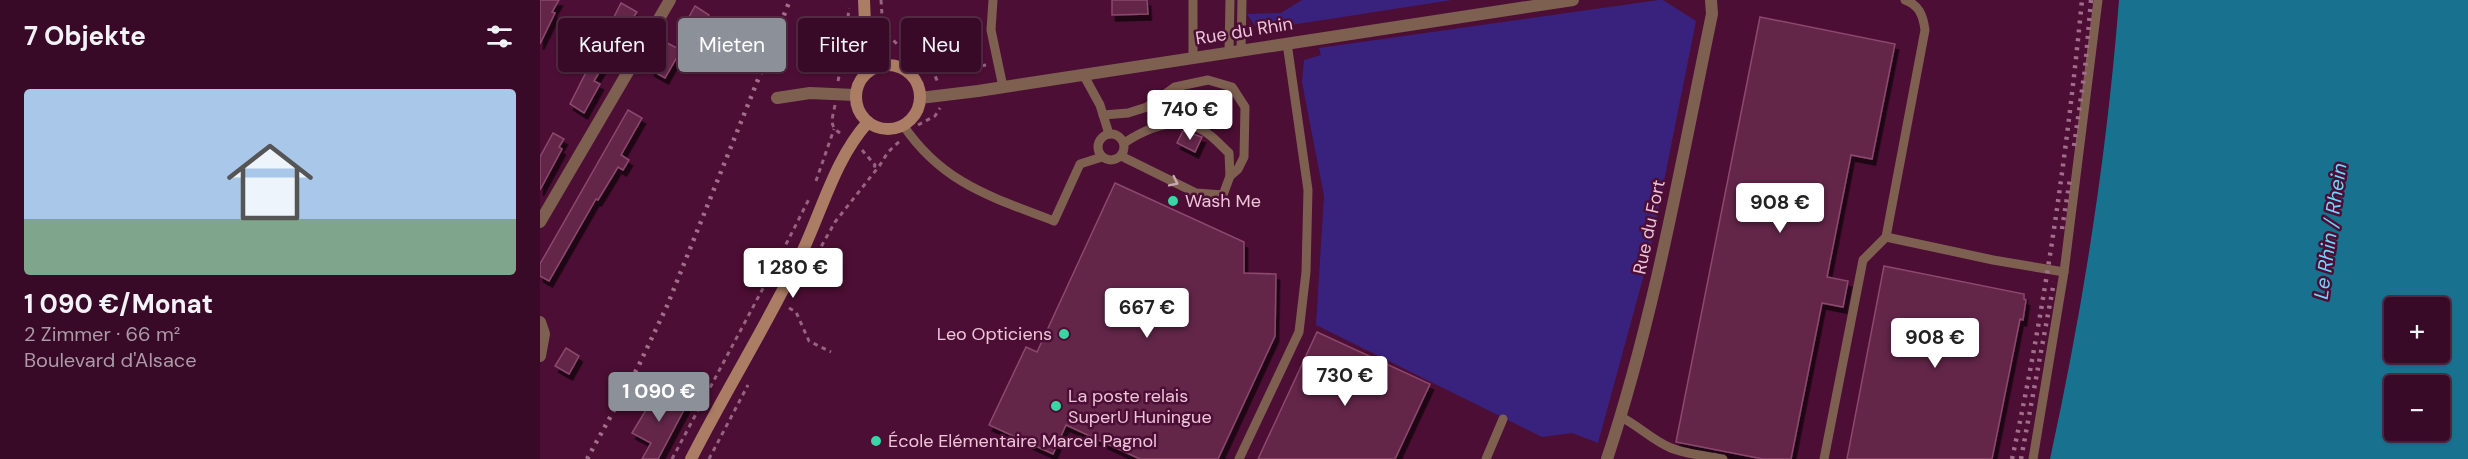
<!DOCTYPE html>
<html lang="de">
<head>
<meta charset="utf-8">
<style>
  :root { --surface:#390a27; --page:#40132f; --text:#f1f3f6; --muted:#ab9aa7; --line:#532b44; --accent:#8c9099 }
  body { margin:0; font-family:"DM Sans",sans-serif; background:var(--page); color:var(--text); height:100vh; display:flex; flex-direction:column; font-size:22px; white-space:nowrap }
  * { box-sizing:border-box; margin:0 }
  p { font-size:20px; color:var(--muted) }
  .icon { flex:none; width:33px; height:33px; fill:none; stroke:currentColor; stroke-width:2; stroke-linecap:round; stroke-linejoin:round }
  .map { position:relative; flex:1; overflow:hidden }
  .drawer { display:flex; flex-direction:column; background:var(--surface); width:540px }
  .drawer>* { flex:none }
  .hud { position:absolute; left:18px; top:18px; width:570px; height:54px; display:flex; gap:12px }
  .buttons { position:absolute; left:1844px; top:297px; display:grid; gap:12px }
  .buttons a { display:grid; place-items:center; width:66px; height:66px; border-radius:6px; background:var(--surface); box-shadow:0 2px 4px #0004,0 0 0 2px var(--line); font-size:30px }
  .price { position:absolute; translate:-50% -51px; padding:0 14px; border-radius:6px; background:#fff; color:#222; font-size:20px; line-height:39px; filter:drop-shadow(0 2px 3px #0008) }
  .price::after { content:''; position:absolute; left:50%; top:36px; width:18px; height:14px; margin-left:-9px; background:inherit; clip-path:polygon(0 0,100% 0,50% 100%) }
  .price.active { background:var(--accent); color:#fff }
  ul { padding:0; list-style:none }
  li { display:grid; align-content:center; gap:12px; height:318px; padding:0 24px }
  li span { display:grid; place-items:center; height:186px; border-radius:6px; color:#555 }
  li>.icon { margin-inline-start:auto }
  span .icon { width:108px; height:108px; fill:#fffc; stroke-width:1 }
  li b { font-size:26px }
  h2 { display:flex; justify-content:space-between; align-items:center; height:72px; padding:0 24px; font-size:26px }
  .chip { padding:0 21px; border-radius:6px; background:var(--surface); box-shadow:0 2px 4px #0004,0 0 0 2px var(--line); font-size:21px; line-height:54px }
  .chip.active { background:var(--accent); color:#fff }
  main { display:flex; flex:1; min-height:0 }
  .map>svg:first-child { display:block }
  .green { fill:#39227e }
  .water { fill:#197190; fill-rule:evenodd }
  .building { fill:#642549; stroke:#8b486d; stroke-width:1.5; filter:url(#shadow) }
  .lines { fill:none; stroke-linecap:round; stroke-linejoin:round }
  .path { stroke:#966380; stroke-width:3; stroke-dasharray:4.5 4.5; stroke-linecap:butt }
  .lane { stroke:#7e6051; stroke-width:9 }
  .street { stroke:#7e6051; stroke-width:12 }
  .secondary { stroke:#ac7d65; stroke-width:12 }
  .rail { stroke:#a16f8b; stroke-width:4.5; stroke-dasharray:3 6; stroke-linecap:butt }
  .oneway { stroke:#cba7b0 }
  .poi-dot { fill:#3ad4a5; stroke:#4c0e34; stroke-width:2 }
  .labels { text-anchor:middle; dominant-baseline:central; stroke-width:5; stroke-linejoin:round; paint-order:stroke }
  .street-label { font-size:18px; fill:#ecc5d8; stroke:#4c0e34 }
  .poi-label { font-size:18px; fill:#ecc5d8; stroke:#4c0e34; text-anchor:start }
  .water-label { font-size:20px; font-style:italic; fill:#72d5ff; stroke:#4c0e34 }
</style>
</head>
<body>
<main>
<section class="drawer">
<h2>7 Objekte<svg class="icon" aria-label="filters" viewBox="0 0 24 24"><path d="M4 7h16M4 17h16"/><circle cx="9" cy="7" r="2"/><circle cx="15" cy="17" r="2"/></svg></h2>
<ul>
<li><span style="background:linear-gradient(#a9c7e8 70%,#7fa58c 0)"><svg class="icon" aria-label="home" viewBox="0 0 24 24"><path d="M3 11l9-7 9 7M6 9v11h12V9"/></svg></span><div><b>1 090 €/Monat</b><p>2 Zimmer · 66 m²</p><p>Boulevard d'Alsace</p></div></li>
</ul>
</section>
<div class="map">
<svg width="1928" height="459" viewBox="0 0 1928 459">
  <defs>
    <filter id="shadow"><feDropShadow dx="3.5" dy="6" stdDeviation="0" flood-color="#0009"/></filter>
  </defs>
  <rect width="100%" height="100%" fill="#4c0e34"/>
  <g class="green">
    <path d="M762 0H912L718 30 707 14 741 13Z"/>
    <path d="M1119 0H1123L1156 21 1109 256 1058 443 1032 433 1002 437 776 325 784 196 762 82 764 60 781 55 779 48Z"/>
  </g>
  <path class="water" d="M1579 0H1928V459H1510C1543 308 1567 154 1579 0ZM1854 308H1899V352H1854ZM1854 386H1899V430H1854Z"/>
  <g class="building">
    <path d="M0 0H19L12 12 15 13 0 44Z"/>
    <path d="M572 0H607L608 14 572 15Z"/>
    <path d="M81 3 97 12 93 18 97 20 81 47 76 44 54 81 60 84 44 113 30 104Z"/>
    <path d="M155 6 169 15 164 25 149 17Z"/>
    <path d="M1220 17 1355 44 1332 159 1311 155 1287 277 1308 281 1303 307 1282 303 1251 459H1223L1136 442Z"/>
    <path d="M127 43 141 50 125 78 111 70Z"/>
    <path d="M655 105 674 114 668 125 649 118Z"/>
    <path d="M88 110 102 118 81 155 89 160 83 170 78 167 58 200 56 199 9 281 0 276V264Z"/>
    <path d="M643 131 662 137 655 152 637 143Z"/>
    <path d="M13 133 24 139 19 147 22 149 0 190V157Z"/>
    <path d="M575 183 704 242V273L736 274 735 336 678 459H600L526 425 513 454 449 425 486 347 497 352Z"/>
    <path d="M1344 266 1484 294V299L1486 300 1483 320 1480 319 1452 459H1307Z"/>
    <path d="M777 332 890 384 855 459H718Z"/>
    <path d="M26 348 39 356 29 374 15 366Z"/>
    <path d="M118 390 146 406 118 459H102L111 443 92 433Z"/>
  </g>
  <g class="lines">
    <g class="path">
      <path d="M341 0 343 30 372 59 392 68 411 70 446 65"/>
      <path d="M339 40 349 37"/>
      <path d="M304 53 309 8"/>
      <path d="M392 68 398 83"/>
      <path d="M298 81 304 53 316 48"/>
      <path d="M295 105C292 121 288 126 303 135"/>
      <path d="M378 125 395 116 400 108"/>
      <path d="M322 150 335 165 333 171"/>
      <path d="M276 181 294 129"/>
      <path d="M277 254 295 222 340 165 348 152 361 140"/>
      <path d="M249 308 256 312 269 341 291 352"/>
      <path d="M132 459 237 262 269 199"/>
      <path d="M169 459 208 385"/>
    </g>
    <g class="lane">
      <path d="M453 0 451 30 463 87"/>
      <path d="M701 50 702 0"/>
      <path d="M689 52 690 0"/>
      <path d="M653 58V0"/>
      <path d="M543 74 560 105 569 134"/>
      <path d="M563 115 588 113 607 107 635 87 668 80 692 87 705 107 704 157 698 169 690 176"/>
      <path d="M363 125C403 184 452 197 514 221L540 164 562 157"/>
      <circle cx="571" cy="147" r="13"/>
      <path d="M581 156 656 193 683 195 690 176 689 153C681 146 673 136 664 131 638 115 607 128 584 143"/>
      <path d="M1346 237 1453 260 1524 272"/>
      <path d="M1081 417C1099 426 1112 440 1131 448 1146 454 1166 456 1183 459"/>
      <path d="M699 459 759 332 766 272 768 190 747 43"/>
      <path d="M946 459 963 419"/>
      <path d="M1284 459 1323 260 1346 237 1385 30C1383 15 1379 5 1365 0"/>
      <path d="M1493 459 1524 272 1558 0"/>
    </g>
    <g class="street">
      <path d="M237 98 270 93 315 95"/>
      <path d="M380 98 438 91 1033 0"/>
      <path d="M0 222 130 0"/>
      <path d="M0 322 4 334 0 356"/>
      <path d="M1067 459C1115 314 1141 163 1172 14L1171 0"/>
    </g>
    <g class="secondary">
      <path d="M324 0C324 24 327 44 336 67"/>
      <circle cx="348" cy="97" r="32"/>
      <path d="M151 459C187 388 230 320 264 248 284 204 296 158 328 122"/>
    </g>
    <g class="rail">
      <path d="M1534 146 1545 69 1551 0"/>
      <path d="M1522 229 1530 179"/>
      <path d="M47 459 98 367 127 306 250 0"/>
      <path d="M1472 459C1505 308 1527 154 1542 0"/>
      <path d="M1481 459 1514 282"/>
    </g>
  </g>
  <defs><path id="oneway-chevron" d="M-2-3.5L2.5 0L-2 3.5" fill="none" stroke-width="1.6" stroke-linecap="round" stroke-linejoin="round" transform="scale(1.5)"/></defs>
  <use class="oneway" href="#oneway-chevron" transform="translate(634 182) rotate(26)"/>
  <g class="poi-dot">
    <circle cx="633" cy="201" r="6"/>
    <circle cx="524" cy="334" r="6"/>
    <circle cx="516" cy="406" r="6"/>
    <circle cx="336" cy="441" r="6"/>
  </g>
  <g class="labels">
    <g class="street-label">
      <text transform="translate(704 31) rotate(-9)">Rue du Rhin</text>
      <text transform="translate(1109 227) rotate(-78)">Rue du Fort</text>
    </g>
    <g class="poi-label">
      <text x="645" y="201">Wash Me</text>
      <text x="512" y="334" text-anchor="end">Leo Opticiens</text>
      <text x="528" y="396">La poste relais<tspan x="528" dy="21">SuperU Huningue</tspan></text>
      <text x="348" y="441">École Elémentaire Marcel Pagnol</text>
    </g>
    <g class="water-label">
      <text transform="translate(1790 231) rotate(-82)">Le Rhin / Rhein</text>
    </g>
  </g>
</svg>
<div class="buttons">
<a>+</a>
<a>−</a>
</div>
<b class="price" style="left:650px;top:141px">740 €</b>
<b class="price" style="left:1240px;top:234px">908 €</b>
<b class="price" style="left:253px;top:299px">1 280 €</b>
<b class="price" style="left:607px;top:339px">667 €</b>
<b class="price" style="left:1395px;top:369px">908 €</b>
<b class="price" style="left:805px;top:407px">730 €</b>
<b class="price active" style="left:119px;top:423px">1 090 €</b>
<div class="hud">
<a class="chip">Kaufen</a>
<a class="chip active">Mieten</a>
<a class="chip">Filter</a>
<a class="chip">Neu</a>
</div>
</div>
</main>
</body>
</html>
